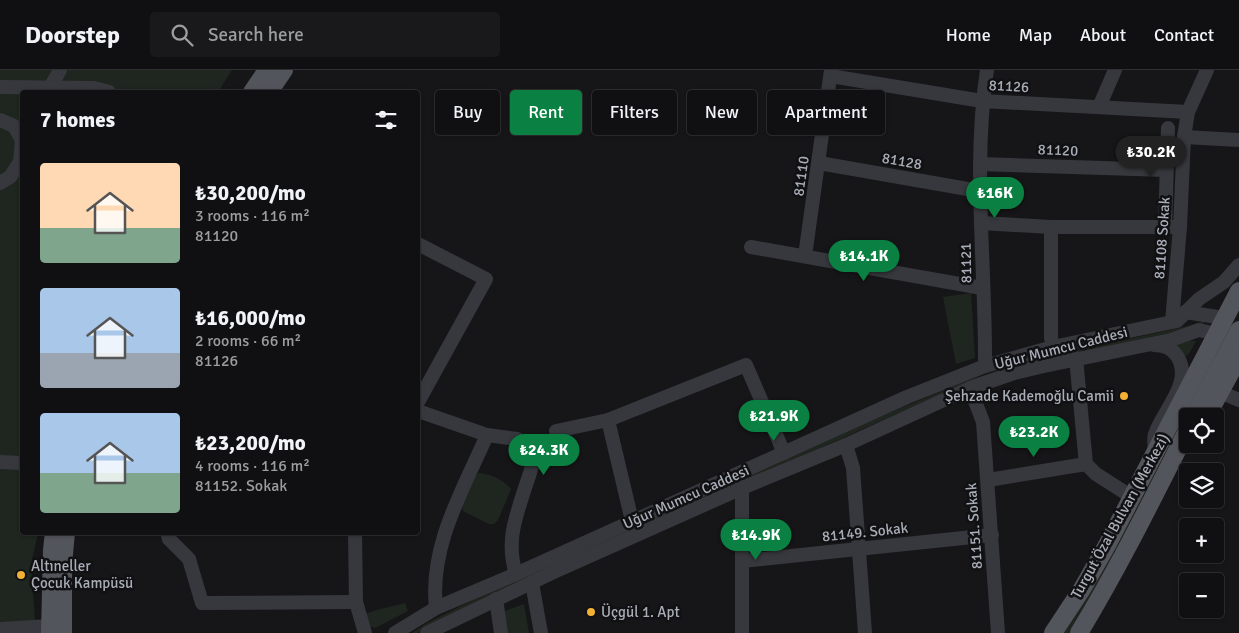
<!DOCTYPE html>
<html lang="en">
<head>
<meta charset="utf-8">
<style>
  :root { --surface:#101012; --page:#19191b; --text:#f1f3f6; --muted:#9c9d9f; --line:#303032; --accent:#0b8043 }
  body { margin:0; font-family:Signika,sans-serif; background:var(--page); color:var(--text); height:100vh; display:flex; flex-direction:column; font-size:19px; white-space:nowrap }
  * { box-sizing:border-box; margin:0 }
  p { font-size:16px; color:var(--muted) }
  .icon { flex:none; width:28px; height:28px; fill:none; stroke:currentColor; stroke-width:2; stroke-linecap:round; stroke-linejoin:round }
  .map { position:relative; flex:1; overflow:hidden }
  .details { position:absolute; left:20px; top:20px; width:400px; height:445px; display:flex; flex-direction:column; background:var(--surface); border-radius:5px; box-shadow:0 1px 4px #0004,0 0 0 1px var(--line) }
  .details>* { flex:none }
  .hud { position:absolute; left:435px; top:20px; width:475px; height:45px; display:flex; gap:10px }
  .fabs { position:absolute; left:1179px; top:338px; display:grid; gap:10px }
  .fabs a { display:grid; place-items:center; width:45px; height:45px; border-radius:5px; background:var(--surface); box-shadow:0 1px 4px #0004,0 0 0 1px var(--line); font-size:25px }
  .price { position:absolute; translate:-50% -42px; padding:0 11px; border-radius:18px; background:var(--accent); color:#fff; font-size:16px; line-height:32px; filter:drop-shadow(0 1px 2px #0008) }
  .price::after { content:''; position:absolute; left:50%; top:30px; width:15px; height:11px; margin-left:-8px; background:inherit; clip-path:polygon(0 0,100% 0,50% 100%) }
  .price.selected { background:#222; color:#fff }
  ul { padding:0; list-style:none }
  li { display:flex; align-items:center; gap:15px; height:125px; padding:0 20px }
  li span { display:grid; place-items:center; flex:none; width:140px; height:100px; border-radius:5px; color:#555 }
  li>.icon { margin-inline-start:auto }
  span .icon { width:60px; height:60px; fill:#fffc; stroke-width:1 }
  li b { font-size:21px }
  h2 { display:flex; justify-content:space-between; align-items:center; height:60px; padding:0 20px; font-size:21px }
  .tag { padding:0 18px; border-radius:5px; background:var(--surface); box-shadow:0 1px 4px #0004,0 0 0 1px var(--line); font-size:18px; line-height:45px }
  .tag.selected { background:var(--accent); color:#fff }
  header { display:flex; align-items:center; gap:30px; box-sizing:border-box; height:70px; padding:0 25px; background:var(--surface); border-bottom:1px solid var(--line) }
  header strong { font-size:24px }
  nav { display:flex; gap:28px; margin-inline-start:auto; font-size:18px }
  .search { width:350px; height:45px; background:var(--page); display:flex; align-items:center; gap:12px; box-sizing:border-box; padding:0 18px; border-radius:5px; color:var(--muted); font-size:19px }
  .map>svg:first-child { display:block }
  .green { fill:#1e261f }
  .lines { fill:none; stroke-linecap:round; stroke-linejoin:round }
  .minor { stroke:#37383d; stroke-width:14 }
  .major { stroke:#53555c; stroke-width:18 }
  .poi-dot { fill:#f2b134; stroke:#111113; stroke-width:2 }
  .labels { text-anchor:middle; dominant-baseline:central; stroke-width:5; stroke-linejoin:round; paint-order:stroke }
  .street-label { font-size:15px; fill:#a8adb8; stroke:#111113 }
  .poi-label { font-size:15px; fill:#a8adb8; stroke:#111113; text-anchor:start }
</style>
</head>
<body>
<header>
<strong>Doorstep</strong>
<div class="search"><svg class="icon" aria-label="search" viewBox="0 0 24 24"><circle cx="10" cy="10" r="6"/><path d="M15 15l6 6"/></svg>Search here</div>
<nav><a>Home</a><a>Map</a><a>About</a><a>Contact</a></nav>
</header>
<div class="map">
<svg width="1239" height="563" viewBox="0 0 1239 563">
  <rect width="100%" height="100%" fill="#161618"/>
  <g class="green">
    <path d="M0 0H232L218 22H22V462L38 463 31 495 36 563H0Z"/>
    <path d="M971 223 975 288 956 294 943 227Z"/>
    <path d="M1204 251 1203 255 1184 260 1028 294 962 315 483 528 417 563H412L427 553 481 526 853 358 961 313 1027 291 1184 257Z"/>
    <path d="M1181 270 1196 271 1189 284 1183 288 1173 276Z"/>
    <path d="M1215 285 1218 287 1118 481 1113 479Z"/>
    <path d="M478 403C489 403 504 410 511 419L498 450 494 454H489L463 441C461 430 470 411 478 403Z"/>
    <path d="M1111 481 1116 484 1070 563H1062Z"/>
    <path d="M405 533 408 541 375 558 369 556 363 545C376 539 390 537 405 533Z"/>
    <path d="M524 534 529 563H497L494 545Z"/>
  </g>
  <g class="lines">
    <g class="minor">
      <path d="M831 6 982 31 1188 42"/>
      <path d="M51 16 60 0"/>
      <path d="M0 17 94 18 109 22"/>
      <path d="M1099 37 1115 0"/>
      <path d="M0 50 14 56 22 70 20 92 10 107 0 113"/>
      <path d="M1184 67 1239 70"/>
      <path d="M819 93 979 121"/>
      <path d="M980 94 1166 100"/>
      <path d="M981 153 1051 157H1180"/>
      <path d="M1051 157V268L1053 277"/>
      <path d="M1165 158 1168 58"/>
      <path d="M418 174 486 209 418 332"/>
      <path d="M751 177 982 218"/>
      <path d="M805 186 831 0"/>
      <path d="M1185 242 1224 248"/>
      <path d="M1172 252 1180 157 1184 67 1188 42 1207 0"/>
      <path d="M1154 275C1163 275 1172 278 1177 286 1194 312 1163 340 1155 364 1153 369 1155 377 1155 383"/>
      <path d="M1076 288 1086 394 1096 404 1132 427"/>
      <path d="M985 296C986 197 972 98 987 0"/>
      <path d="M970 318 983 352 998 563"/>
      <path d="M1220 322 1239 330"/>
      <path d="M418 341 487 365C463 420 429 476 436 538"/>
      <path d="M608 350 632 451"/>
      <path d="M556 361 608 350 746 295 784 383"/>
      <path d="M487 365 517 369 532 377C535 394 530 402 525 418 515 449 506 472 516 504"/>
      <path d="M846 375 853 398 865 563"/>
      <path d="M0 392 22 393"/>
      <path d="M988 410 1086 394"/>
      <path d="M742 418V563"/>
      <path d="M167 462 169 469 189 489 202 533 356 532"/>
      <path d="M355 462 356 532 365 563"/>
      <path d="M742 491 992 465"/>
      <path d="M532 513 541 563"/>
      <path d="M496 529 501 563"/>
      <path d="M0 559 50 556"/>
      <path d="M395 563 436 538 516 504 907 327 985 296 1053 277 1177 251 1199 229 1224 212 1239 195"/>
      <path d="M427 563 558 500 742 418 846 375 970 318 1014 303 1044 296 1171 270 1199 260 1216 264"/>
    </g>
    <g class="major">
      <path d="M252 22 267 0"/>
      <path d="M269 22 284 0"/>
      <path d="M1194 346 1239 260"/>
      <path d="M1207 346 1239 287"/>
      <path d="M50 563 52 480 54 462"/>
      <path d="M63 563V495L66 462"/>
      <path d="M1053 563 1082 519 1106 477 1239 221"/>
      <path d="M1079 563C1119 497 1153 428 1188 359"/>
    </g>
  </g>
  <g class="poi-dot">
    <circle cx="1124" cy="326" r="5"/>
    <circle cx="21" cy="505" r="5"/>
    <circle cx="591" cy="542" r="5"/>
  </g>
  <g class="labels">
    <g class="street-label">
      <text transform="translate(1009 16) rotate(3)">81126</text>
      <text transform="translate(1058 80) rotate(2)">81120</text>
      <text transform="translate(902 91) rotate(10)">81128</text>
      <text transform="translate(801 106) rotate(-82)">81110</text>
      <text transform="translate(1162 168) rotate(-86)">81108 Sokak</text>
      <text transform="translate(966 193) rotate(-91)">81121</text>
      <text transform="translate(1061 278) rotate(-14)">Uğur Mumcu Caddesi</text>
      <text transform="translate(686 427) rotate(-24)">Uğur Mumcu Caddesi</text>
      <text transform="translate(1120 446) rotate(-61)">Turgut Özal Bulvarı (Merkezi)</text>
      <text transform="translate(974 456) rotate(-94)">81151. Sokak</text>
      <text transform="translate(865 462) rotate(-6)">81149. Sokak</text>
    </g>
    <g class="poi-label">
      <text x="1114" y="326" text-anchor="end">Şehzade Kademoğlu Camii</text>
      <text x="31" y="496">Altıneller<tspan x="31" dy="17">Çocuk Kampüsü</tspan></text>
      <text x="601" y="542">Üçgül 1. Apt</text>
    </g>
  </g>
</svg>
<div class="fabs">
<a><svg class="icon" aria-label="locate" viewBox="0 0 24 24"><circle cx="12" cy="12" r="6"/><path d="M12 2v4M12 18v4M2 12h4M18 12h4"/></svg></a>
<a><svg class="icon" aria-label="layers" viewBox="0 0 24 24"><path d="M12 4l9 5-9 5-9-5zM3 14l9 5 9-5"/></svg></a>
<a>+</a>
<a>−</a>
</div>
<b class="price selected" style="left:1151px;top:108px">₺30.2K</b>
<b class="price" style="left:995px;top:149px">₺16K</b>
<b class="price" style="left:864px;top:212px">₺14.1K</b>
<b class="price" style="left:774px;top:372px">₺21.9K</b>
<b class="price" style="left:1034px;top:388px">₺23.2K</b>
<b class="price" style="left:544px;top:406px">₺24.3K</b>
<b class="price" style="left:756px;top:491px">₺14.9K</b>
<div class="hud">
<a class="tag">Buy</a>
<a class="tag selected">Rent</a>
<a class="tag">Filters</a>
<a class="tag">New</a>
<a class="tag">Apartment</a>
</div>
<section class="details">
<h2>7 homes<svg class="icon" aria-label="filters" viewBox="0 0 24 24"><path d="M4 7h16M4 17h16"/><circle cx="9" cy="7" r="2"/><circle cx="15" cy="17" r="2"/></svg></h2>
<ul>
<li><span style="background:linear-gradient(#ffd9b3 65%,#7fa58c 0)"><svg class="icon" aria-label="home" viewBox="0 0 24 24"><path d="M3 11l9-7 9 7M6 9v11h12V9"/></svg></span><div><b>₺30,200/mo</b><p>3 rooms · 116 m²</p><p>81120</p></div></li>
<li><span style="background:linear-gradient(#a9c7e8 65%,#9aa5b1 0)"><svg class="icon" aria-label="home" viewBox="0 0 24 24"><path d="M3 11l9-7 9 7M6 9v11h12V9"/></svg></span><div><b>₺16,000/mo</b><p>2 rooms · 66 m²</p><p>81126</p></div></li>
<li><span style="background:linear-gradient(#a9c7e8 60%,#7fa58c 0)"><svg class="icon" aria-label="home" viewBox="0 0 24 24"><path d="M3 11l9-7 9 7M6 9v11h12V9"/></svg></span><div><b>₺23,200/mo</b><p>4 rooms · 116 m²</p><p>81152. Sokak</p></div></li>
</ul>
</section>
</div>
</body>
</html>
